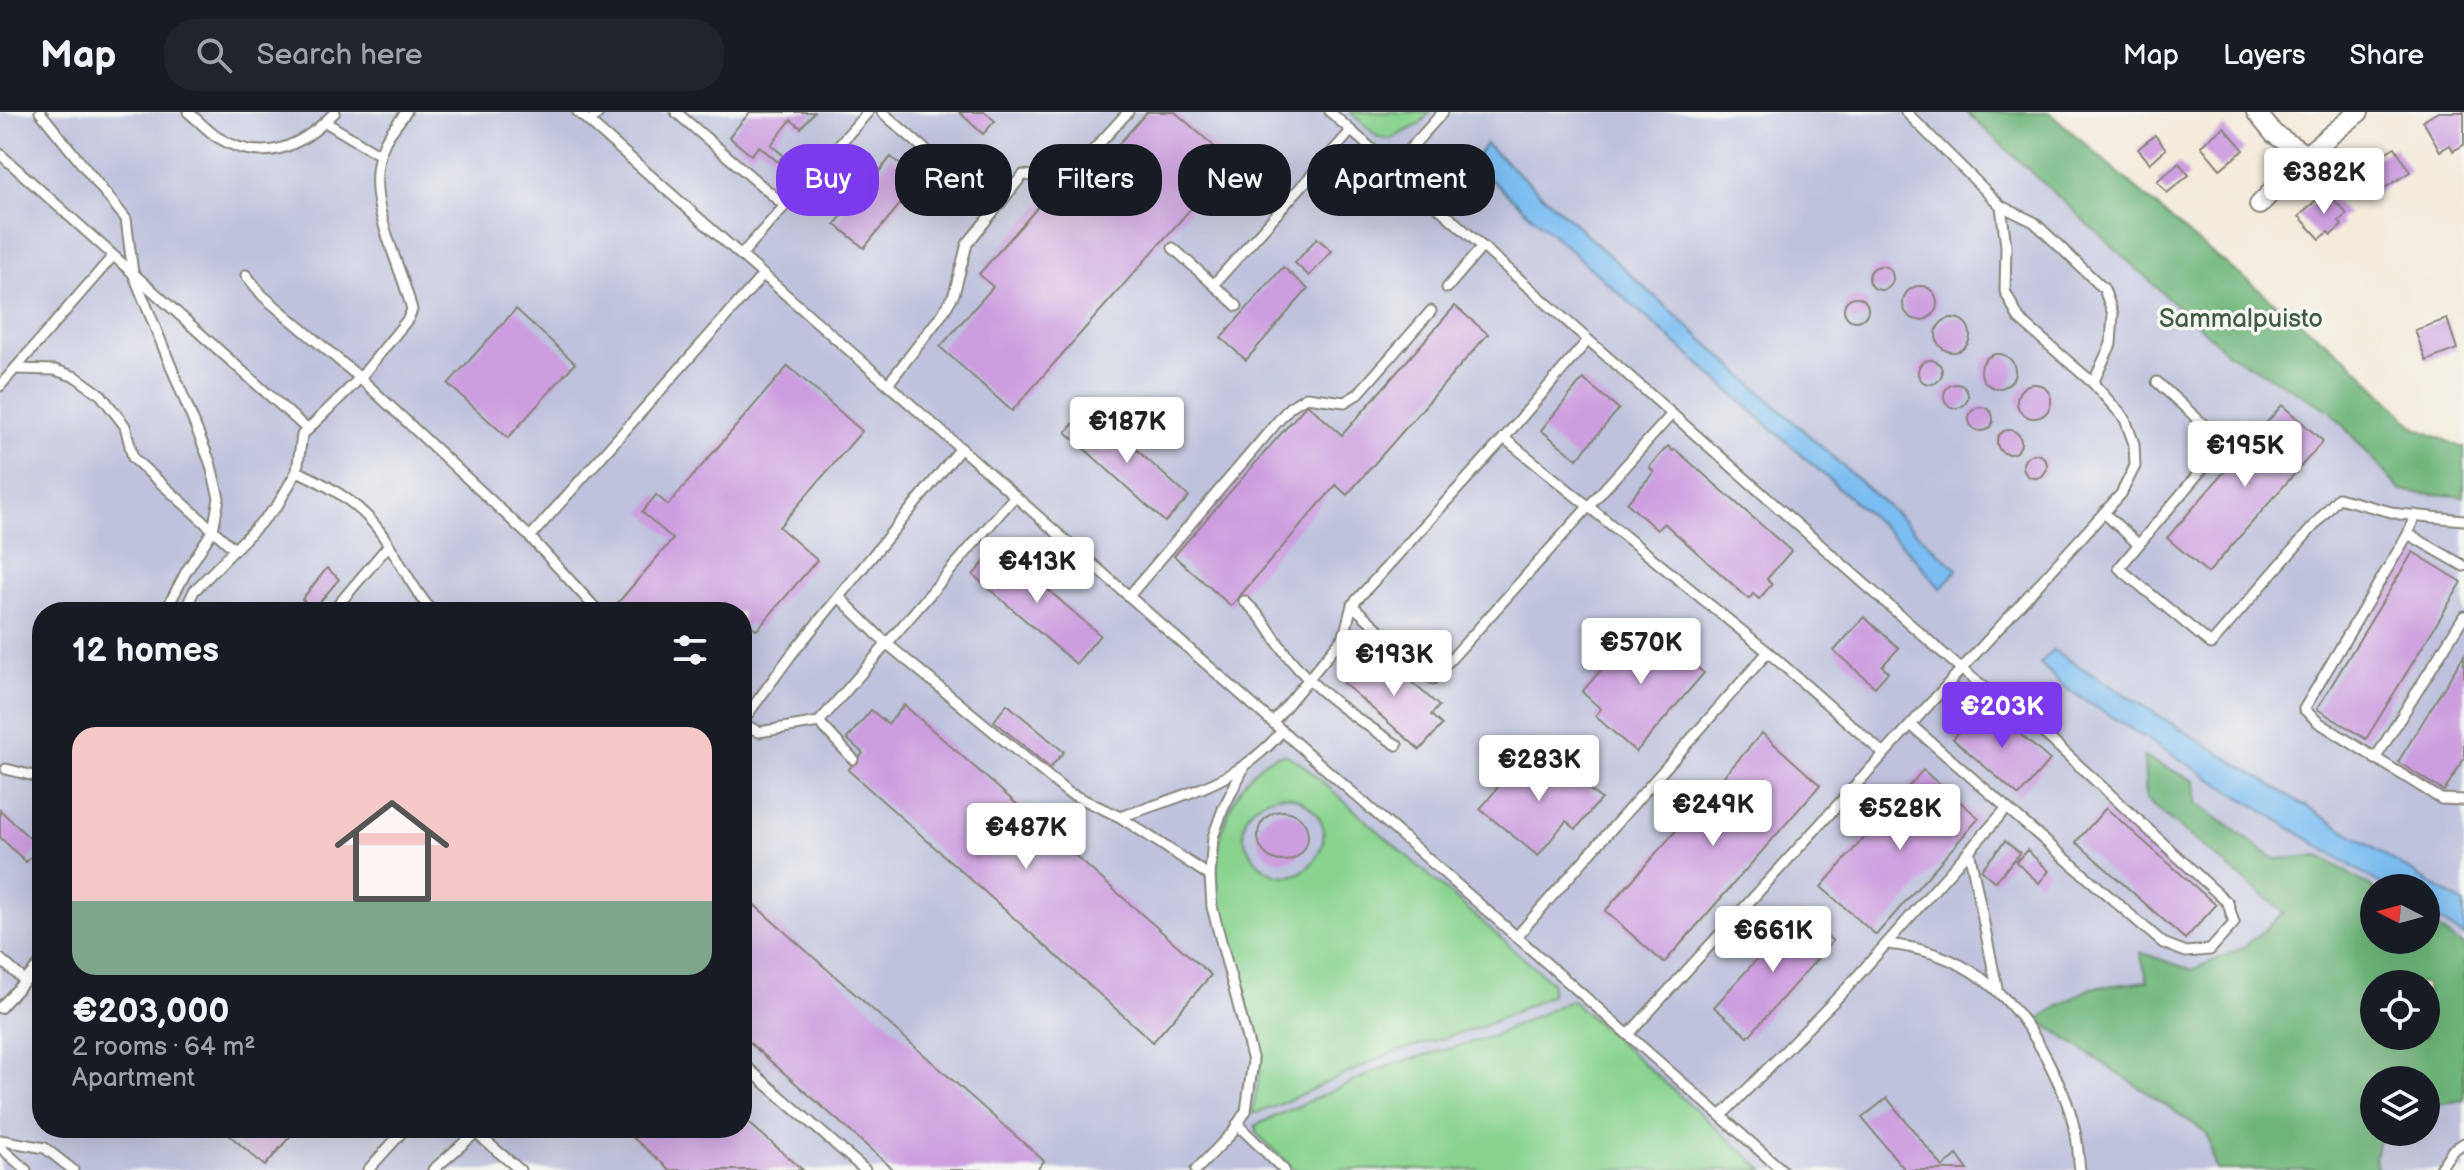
<!DOCTYPE html>
<html lang="en">
<head>
<meta charset="utf-8">
<style>
  :root { --surface:#171b24; --page:#20242c; --text:#f1f3f6; --muted:#9ea1a6; --line:#363941; --accent:#7c3aed }
  body { margin:0; font-family:"Balsamiq Sans",sans-serif; background:var(--page); color:var(--text); height:100vh; display:flex; flex-direction:column; font-size:30px; white-space:nowrap }
  * { box-sizing:border-box; margin:0 }
  p { font-size:26px; color:var(--muted) }
  .icon { flex:none; width:44px; height:44px; fill:none; stroke:currentColor; stroke-width:2; stroke-linecap:round; stroke-linejoin:round }
  .map { position:relative; flex:1; overflow:hidden }
  .panel { position:absolute; left:32px; top:490px; width:720px; height:536px; display:flex; flex-direction:column; background:var(--surface); border-radius:32px; box-shadow:0 8px 32px #0002 }
  .panel>* { flex:none }
  .hud { position:absolute; left:776px; top:32px; width:760px; height:72px; display:flex; gap:16px }
  .needle { width:52px; rotate:276deg }
  .tools { position:absolute; left:2360px; top:762px; display:grid; gap:16px }
  .tools a { display:grid; place-items:center; width:80px; height:80px; border-radius:50%; background:var(--surface); box-shadow:0 8px 32px #0002; font-size:40px }
  .price { position:absolute; translate:-50% -68px; padding:0 18px; border-radius:8px; background:#fff; color:#222; font-size:26px; line-height:52px; filter:drop-shadow(0 2px 4px #0008) }
  .price::after { content:''; position:absolute; left:50%; top:48px; width:24px; height:18px; margin-left:-12px; background:inherit; clip-path:polygon(0 0,100% 0,50% 100%) }
  .price.active { background:var(--accent); color:#fff }
  ul { padding:0; list-style:none }
  li { display:grid; align-content:center; gap:16px; height:424px; padding:0 40px }
  li span { display:grid; place-items:center; height:248px; border-radius:24px; color:#555 }
  li>.icon { margin-inline-start:auto }
  span .icon { width:144px; height:144px; fill:#fffc; stroke-width:1 }
  li b { font-size:34px }
  h2 { display:flex; justify-content:space-between; align-items:center; height:96px; padding:0 40px; font-size:34px }
  .chip { padding:0 28px; border-radius:32px; background:var(--surface); box-shadow:0 8px 32px #0002; font-size:28px; line-height:72px }
  .chip.active { background:var(--accent); color:#fff }
  header { display:flex; align-items:center; gap:48px; box-sizing:border-box; height:112px; padding:0 40px; background:var(--surface); border-bottom:2px solid var(--line) }
  header strong { font-size:38px }
  nav { display:flex; gap:44px; margin-inline-start:auto; font-size:28px }
  .search { width:560px; height:72px; background:var(--page); display:flex; align-items:center; gap:20px; box-sizing:border-box; padding:0 28px; border-radius:32px; color:var(--muted); font-size:30px }
  .map>svg:first-child { display:block }
  .industrial { fill:#bec2dd; fill-rule:evenodd }
  .green { fill:#89d38f; stroke:#527856; stroke-width:2; fill-rule:evenodd }
  .forest { fill:#6eb57a; stroke:#45684b; stroke-width:2; fill-rule:evenodd }
  .water { fill:#7cbdf1; stroke:#4c6c86; stroke-width:2 }
  .building { fill:#cc9edf }
  .lines { fill:none; stroke-linecap:round; stroke-linejoin:round }
  .lane-casing { stroke:#88847c; stroke-width:13 }
  .street-casing { stroke:#88847c; stroke-width:22 }
  .lane { stroke:#fff; stroke-width:9 }
  .street { stroke:#fff; stroke-width:18 }
  .labels { text-anchor:middle; dominant-baseline:central; stroke-width:7; stroke-linejoin:round; paint-order:stroke }
  .park-label { font-size:26px; fill:#425c44; stroke:#f6f6f2 }
</style>
</head>
<body>
<header>
<strong>Map</strong>
<div class="search"><svg class="icon" aria-label="search" viewBox="0 0 24 24"><circle cx="10" cy="10" r="6"/><path d="M15 15l6 6"/></svg>Search here</div>
<nav><a>Map</a><a>Layers</a><a>Share</a></nav>
</header>
<div class="map">
<svg width="2464" height="1058" viewBox="0 0 2464 1058">
  <rect width="100%" height="100%" fill="#f6f6f2"/>
  <filter id="ink" filterUnits="userSpaceOnUse"><feTurbulence type="fractalNoise" baseFrequency=".0125" numOctaves="2"/><feDisplacementMap in="SourceGraphic" scale="16" xChannelSelector="R" yChannelSelector="G"/><feConvolveMatrix kernelMatrix="1 2 1 2 8 2 1 2 1" color-interpolation-filters="sRGB"/></filter>
  <filter id="wash" filterUnits="userSpaceOnUse"><feTurbulence type="fractalNoise" baseFrequency=".006" numOctaves="4" result="noise"/><feDisplacementMap in="SourceGraphic" scale="32" xChannelSelector="R" yChannelSelector="G"/><feGaussianBlur stdDeviation="1.8" result="paint"/><feColorMatrix in="noise" values="0 0 0 0 0 0 0 0 0 0 0 0 0 0 0 0 0 1.4 0 .05"/><feComposite in="paint" operator="in"/></filter>
  <g filter="url(#wash)">
    <rect width="100%" height="100%" fill="#f4ebdb"/>
    <path class="industrial" d="M0 0H1964L2228 242 2328 299 2401 380 2464 386V1058H0ZM42 500H742V1016H42ZM2374 776H2426V828H2374ZM2374 872H2426V924H2374ZM2374 968H2426V1020H2374Z"/>
    <g class="green">
      <path d="M1350 0H1430L1419 13 1390 27 1378 25Z"/>
      <path d="M1285 642 1303 653 1552 871 1551 883 1484 914 1389 942 1274 995 1252 1002C1255 985 1261 964 1260 947 1259 929 1250 910 1245 893 1224 820 1197 750 1239 679 1249 662 1265 644 1285 642ZM1281 683C1311 685 1336 715 1317 744 1277 807 1196 701 1281 683Z"/>
      <path d="M1571 888 1764 1058H1295L1256 1021V1013L1390 953 1491 925Z"/>
    </g>
    <g class="forest">
      <path d="M1966 0H2049L2194 127 2350 249 2416 316 2464 336V385L2401 379 2330 299 2228 241Z"/>
      <path d="M2144 645 2195 669 2197 692 2275 747 2320 744 2374 777V828H2426V810L2464 834V988L2426 994V968H2374V1020H2381L2375 1044 2377 1058H2216L2207 1021 2037 907 2090 876 2148 869 2140 840 2192 858 2244 835 2284 801 2146 688ZM2374 872H2426V924H2374Z"/>
    </g>
    <g class="water">
      <path d="M1486 32 1957 457 1941 477 1902 432 1472 51Z"/>
      <path d="M2053 538 2464 792V824L2426 800V776H2387L2065 576 2040 551Z"/>
    </g>
    <g id="blocks">
      <g class="building">
        <path d="M750 0H814L801 16 791 8 771 33 783 43 778 50 759 34 751 43 729 25Z"/>
        <path d="M959 0H985L995 9 983 22Z"/>
        <path d="M1147 0H1175L1232 50 1012 299 940 235 993 175 979 162 1052 79 1067 91Z"/>
        <path d="M2438 0H2464V33L2453 39 2450 33 2440 39 2423 9Z"/>
        <path d="M2224 15 2244 38 2220 57 2201 34Z"/>
        <path d="M2155 23 2166 37 2150 51 2138 37Z"/>
        <path d="M2395 35 2410 60 2367 87 2351 61Z"/>
        <path d="M891 45 920 68 864 136 835 112Z"/>
        <path d="M2179 51 2189 63 2167 81 2157 69Z"/>
        <circle cx="939" cy="82" r="13"/>
        <path d="M2326 79 2347 102 2339 109 2342 113 2331 123 2328 120 2320 127 2299 104Z"/>
        <path d="M1317 126 1332 139 1309 164 1295 151Z"/>
        <circle cx="1881" cy="166" r="12"/>
        <path d="M1283 155 1308 177 1246 248 1221 226Z"/>
        <circle cx="1920" cy="191" r="17"/>
        <circle cx="1856" cy="197" r="12"/>
        <path d="M1455 194 1488 222 1347 383 1336 373 1231 494 1174 444 1307 292 1342 323Z"/>
        <path d="M516 197 575 251 508 326 448 272Z"/>
        <circle cx="1953" cy="223" r="17"/>
        <path d="M2447 207 2457 237 2426 249 2415 218Z"/>
        <circle cx="1998" cy="259" r="17"/>
        <circle cx="1930" cy="260" r="12"/>
        <path d="M788 254 862 319 779 415 817 448 757 518 749 512 742 520V500H624L616 493 673 427 642 400 656 383 668 393Z"/>
        <path d="M1583 267 1619 297 1577 347 1541 318Z"/>
        <circle cx="2034" cy="289" r="17"/>
        <circle cx="1956" cy="284" r="12"/>
        <path d="M2282 293 2323 329 2208 461 2167 426Z"/>
        <path d="M1089 295 1189 385 1165 410 1066 320Z"/>
        <circle cx="1981" cy="307" r="12"/>
        <circle cx="2009" cy="330" r="12"/>
        <path d="M1668 334 1673 339 1675 337 1791 439 1767 467 1772 472 1759 487 1753 482 1749 487 1664 411 1657 418 1627 391 1654 360 1649 355Z"/>
        <circle cx="2035" cy="354" r="12"/>
        <path d="M998 434 1100 523 1076 552 973 463Z"/>
        <path d="M2413 440 2462 470 2366 627 2317 597Z"/>
        <path d="M327 456 339 467 314 497 302 487Z"/>
        <path d="M1864 505 1899 536 1882 554 1888 560 1875 575 1834 539Z"/>
        <path d="M1643 509 1704 561 1636 640 1595 604 1601 597 1582 580Z"/>
        <path d="M1372 535 1439 594 1431 603 1442 613 1420 638 1342 570Z"/>
        <path d="M2464 543V647L2444 679 2398 650Z"/>
        <path d="M1984 591 2050 648 2019 684 1953 627Z"/>
        <path d="M1007 592 1064 640 1050 656 994 609Z"/>
        <path d="M904 593 1211 863 1153 930 848 658 863 641 847 627 871 598 888 612Z"/>
        <path d="M1762 621 1820 673 1664 851 1605 799Z"/>
        <path d="M1527 640 1554 662 1561 655 1601 687 1576 717 1566 709 1538 744 1480 697Z"/>
        <path d="M1923 658 1979 706 1876 823 1821 775Z"/>
        <path d="M2106 696 2216 793 2185 827 2076 730Z"/>
        <path d="M0 698 40 736 26 750 0 725Z"/>
        <circle cx="1283" cy="724" r="25"/>
        <path d="M2005 729 2020 741 1995 770 1981 758Z"/>
        <path d="M2027 738 2049 759 2039 771 2016 750Z"/>
        <path d="M742 782 1044 1049 1037 1058H894L742 924Z"/>
        <path d="M1799 800 1833 829 1748 925 1714 895Z"/>
        <path d="M1887 986 1943 1055 1957 1043 1968 1058H1905L1862 1006Z"/>
        <path d="M742 1005 803 1058H670L622 1016H742Z"/>
        <path d="M233 1016H297L265 1054 228 1022Z"/>
      </g>
    </g>
  </g>
  <g filter="url(#ink)">
    <use href="#blocks" fill-opacity="0" stroke="#88847c" stroke-width="2"/>
    <g class="lines">
      <defs>
        <g id="lane">
          <path d="M40 0 126 107 133 161 210 350 219 386 213 418 186 460 165 500"/>
          <path d="M188 0C198 8 207 18 217 25 262 53 301 36 335 0"/>
          <path d="M578 0 1782 1058"/>
          <path d="M676 0 785 94"/>
          <path d="M882 0 994 98"/>
          <path d="M1330 0 1961 557 2048 625 2228 791 2234 811 2210 838 2186 840 2163 831 1911 613"/>
          <path d="M325 10 380 43"/>
          <path d="M590 10 599 0"/>
          <path d="M0 42 308 318"/>
          <path d="M1393 56 1443 0"/>
          <path d="M2001 94 2034 110 2104 177 2113 202 2111 232 2093 271"/>
          <path d="M1173 136 1237 194"/>
          <path d="M741 143 868 0"/>
          <path d="M246 163 263 184 360 266 530 425 763 163"/>
          <path d="M1214 172 1351 19"/>
          <path d="M1447 176 1482 135"/>
          <path d="M1588 228 1504 326 1768 540 1884 642"/>
          <path d="M15 257 55 258 76 265 101 283 125 314 133 346 233 436"/>
          <path d="M2157 270 2224 331 2119 456 2211 532 2338 386 2399 402 2464 408"/>
          <path d="M888 272 943 201 954 182 967 132 1023 63 1067 67 1128 0"/>
          <path d="M0 274 113 144"/>
          <path d="M1504 326 1352 493 1433 567 1672 302"/>
          <path d="M297 359C328 373 357 390 378 417 399 444 408 472 433 500"/>
          <path d="M2104 401 2138 432"/>
          <path d="M2415 403 2408 422 2464 454"/>
          <path d="M2408 422 2304 597 2318 610 2441 687 2464 688"/>
          <path d="M530 425 599 500"/>
          <path d="M1129 484 1290 295 1306 285 1345 290 1358 282 1431 199"/>
          <path d="M840 486 886 531 1067 680 1120 705C1181 684 1239 671 1282 619"/>
          <path d="M1244 489C1267 508 1272 526 1290 547 1318 582 1360 609 1397 633"/>
          <path d="M184 500 194 479 277 394 297 359 302 323 360 266 408 207 412 198C400 147 359 83 385 30 390 20 399 10 406 0"/>
          <path d="M332 500 388 434"/>
          <path d="M742 610 791 543 961 336"/>
          <path d="M819 610 853 647"/>
          <path d="M1273 610 1344 524 1352 493"/>
          <path d="M742 611 759 620 819 610 1015 384"/>
          <path d="M2375 647 2464 504"/>
          <path d="M6 657 42 666"/>
          <path d="M1120 705 1210 764"/>
          <path d="M1969 738 1997 876"/>
          <path d="M1516 825 1768 540"/>
          <path d="M1886 832C1964 839 2012 880 2047 947 2058 969 2069 991 2074 1015 2078 1029 2078 1044 2080 1058"/>
          <path d="M0 847 25 869"/>
          <path d="M0 896 42 850"/>
          <path d="M1628 923 2121 382 2135 354 2134 332 2125 307 2093 271 2019 207 2005 179 2006 134 2001 94 1906 0"/>
          <path d="M742 951 865 1058"/>
          <path d="M1721 1004 1846 877 2006 697"/>
          <path d="M1237 1012 1284 1058"/>
          <path d="M476 1021 520 1058"/>
          <path d="M0 1028 45 1036 73 1058"/>
          <path d="M0 1035 26 1058"/>
          <path d="M368 1058 406 1016"/>
          <path d="M433 1058 481 1016"/>
          <path d="M1196 1058 1232 1021 1246 999 1253 949 1212 795 1210 764 1213 725 1223 697 1243 657"/>
          <path d="M2439 1058 2452 1039 2464 1031"/>
        </g>
        <g id="street">
          <path d="M2256 0 2274 22 2306 43"/>
          <path d="M2259 93 2306 43 2359 0"/>
        </g>
      </defs>
      <use href="#lane" class="lane-casing"/>
      <use href="#street" class="street-casing"/>
      <use href="#lane" class="lane"/>
      <use href="#street" class="street"/>
    </g>
  </g>
  <g class="labels">
    <g class="park-label">
      <text x="2241" y="207">Sammalpuisto</text>
    </g>
  </g>
</svg>
<div class="tools">
<a><svg class="needle" viewBox="-14 -14 28 28"><path d="M0-13l5 13h-10z" fill="#e53935"/><path d="M0 13l5-13h-10z" fill="#9ea1a6"/></svg></a>
<a><svg class="icon" aria-label="locate" viewBox="0 0 24 24"><circle cx="12" cy="12" r="6"/><path d="M12 2v4M12 18v4M2 12h4M18 12h4"/></svg></a>
<a><svg class="icon" aria-label="layers" viewBox="0 0 24 24"><path d="M12 4l9 5-9 5-9-5zM3 14l9 5 9-5"/></svg></a>
</div>
<b class="price" style="left:2324px;top:104px">€382K</b>
<b class="price" style="left:1127px;top:353px">€187K</b>
<b class="price" style="left:2245px;top:377px">€195K</b>
<b class="price" style="left:1037px;top:493px">€413K</b>
<b class="price" style="left:1641px;top:574px">€570K</b>
<b class="price" style="left:1394px;top:586px">€193K</b>
<b class="price active" style="left:2002px;top:638px">€203K</b>
<b class="price" style="left:1539px;top:691px">€283K</b>
<b class="price" style="left:1713px;top:736px">€249K</b>
<b class="price" style="left:1900px;top:740px">€528K</b>
<b class="price" style="left:1026px;top:759px">€487K</b>
<b class="price" style="left:1773px;top:862px">€661K</b>
<div class="hud">
<a class="chip active">Buy</a>
<a class="chip">Rent</a>
<a class="chip">Filters</a>
<a class="chip">New</a>
<a class="chip">Apartment</a>
</div>
<section class="panel">
<h2>12 homes<svg class="icon" aria-label="filters" viewBox="0 0 24 24"><path d="M4 7h16M4 17h16"/><circle cx="9" cy="7" r="2"/><circle cx="15" cy="17" r="2"/></svg></h2>
<ul>
<li><span style="background:linear-gradient(#f6c9c9 70%,#7fa58c 0)"><svg class="icon" aria-label="home" viewBox="0 0 24 24"><path d="M3 11l9-7 9 7M6 9v11h12V9"/></svg></span><div><b>€203,000</b><p>2 rooms · 64 m²</p><p>Apartment</p></div></li>
</ul>
</section>
</div>
</body>
</html>
